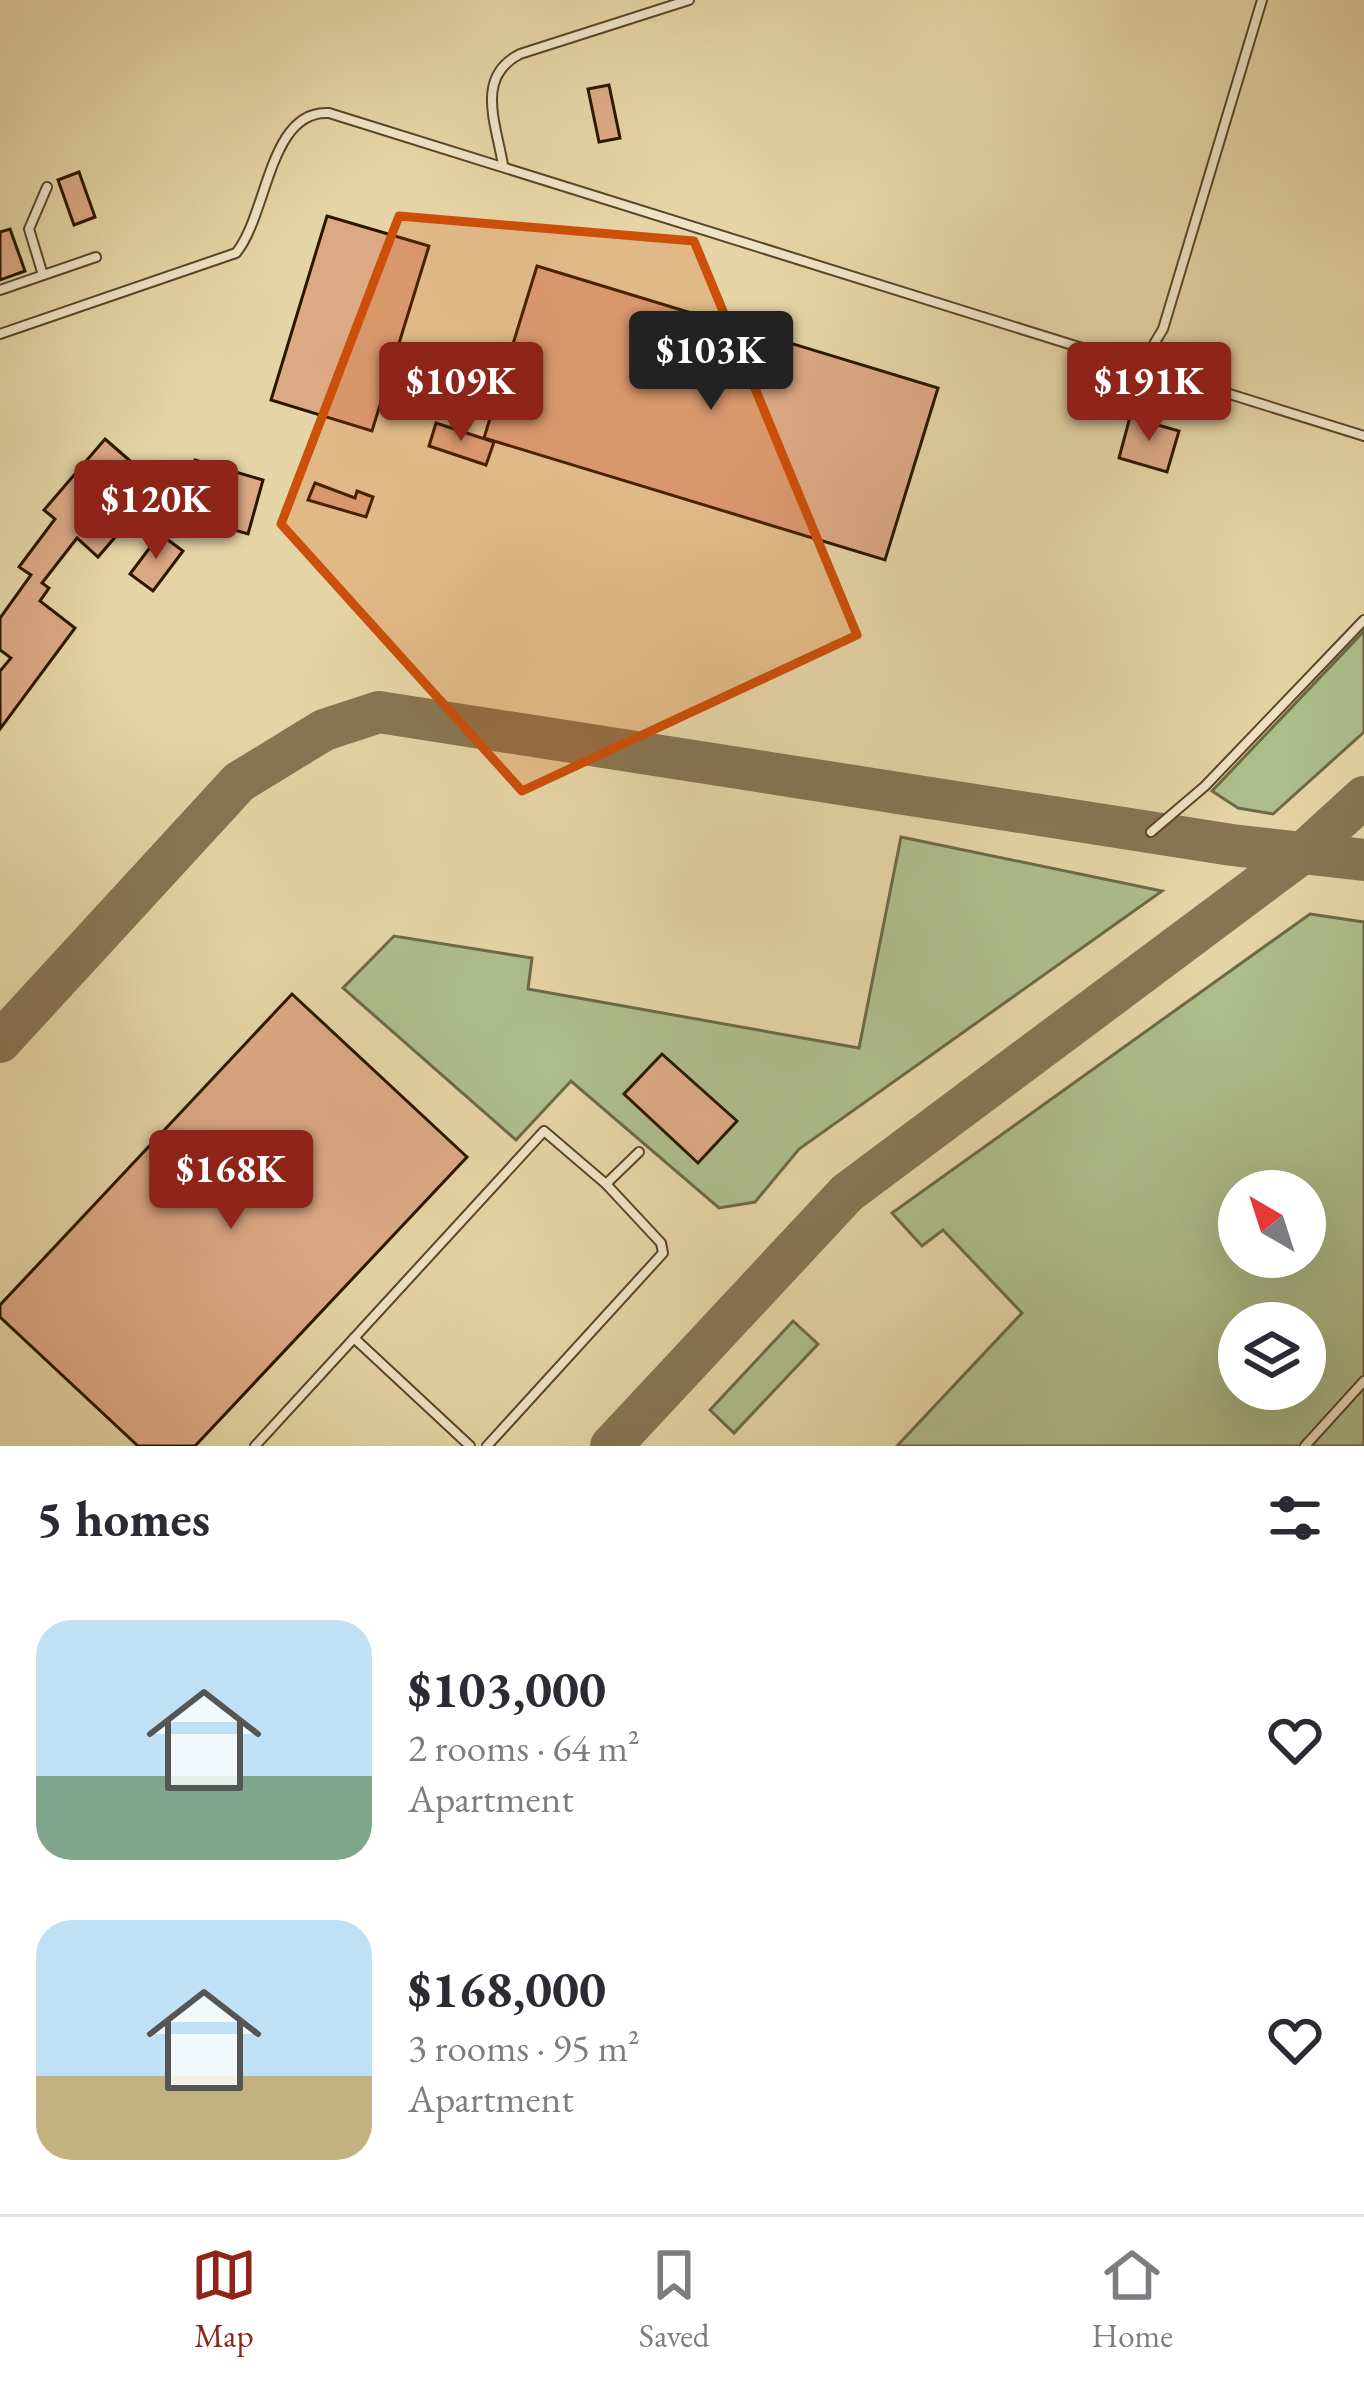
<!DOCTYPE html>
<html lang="en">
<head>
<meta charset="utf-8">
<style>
  :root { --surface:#fff; --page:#f7f7f7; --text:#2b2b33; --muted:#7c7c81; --line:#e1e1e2; --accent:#8f2418 }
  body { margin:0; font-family:"EB Garamond",serif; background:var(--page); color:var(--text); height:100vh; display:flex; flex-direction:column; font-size:45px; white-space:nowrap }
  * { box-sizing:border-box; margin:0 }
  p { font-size:39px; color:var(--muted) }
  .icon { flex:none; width:66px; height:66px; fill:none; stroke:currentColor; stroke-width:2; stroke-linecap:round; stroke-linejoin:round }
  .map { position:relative; height:1446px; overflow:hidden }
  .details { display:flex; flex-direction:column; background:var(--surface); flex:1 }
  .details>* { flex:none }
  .needle { width:78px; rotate:321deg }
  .controls { position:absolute; left:1218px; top:1170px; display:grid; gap:24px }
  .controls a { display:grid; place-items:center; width:108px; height:108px; border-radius:50%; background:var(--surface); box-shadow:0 12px 48px #0002; font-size:60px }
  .price { position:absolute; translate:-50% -102px; padding:0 27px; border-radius:12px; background:var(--accent); color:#fff; font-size:39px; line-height:78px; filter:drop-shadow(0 3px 6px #0008) }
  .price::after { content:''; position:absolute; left:50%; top:72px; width:36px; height:27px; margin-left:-18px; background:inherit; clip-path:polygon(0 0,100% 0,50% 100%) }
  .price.active { background:#222; color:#fff }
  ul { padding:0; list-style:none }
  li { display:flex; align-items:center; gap:36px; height:300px; padding:0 36px }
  li span { display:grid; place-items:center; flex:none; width:336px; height:240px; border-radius:36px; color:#555 }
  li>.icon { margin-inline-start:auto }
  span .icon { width:144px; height:144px; fill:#fffc; stroke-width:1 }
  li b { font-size:51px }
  h2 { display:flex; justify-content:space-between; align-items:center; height:144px; padding:0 36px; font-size:51px }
  .dock { display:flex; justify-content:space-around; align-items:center; height:168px; border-top:3px solid var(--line); background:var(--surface); font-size:33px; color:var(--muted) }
  .dock a { display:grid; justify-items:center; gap:6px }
  .dock .active { color:var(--accent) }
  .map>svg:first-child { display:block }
  .green { fill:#aebe8b; stroke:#6c6a46; stroke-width:3; fill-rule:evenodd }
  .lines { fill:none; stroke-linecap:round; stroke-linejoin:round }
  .taxiway { stroke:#887552; stroke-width:42 }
  .building { fill:#dca985; stroke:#2a1600; stroke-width:3 }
  .service-casing { stroke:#594629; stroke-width:12 }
  .service { stroke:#eee3c4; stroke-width:8 }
  .marked { fill:#cc4f0a; fill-opacity:0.2; stroke:#cc4f0a; stroke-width:9; stroke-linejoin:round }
</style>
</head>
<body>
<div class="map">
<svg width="1364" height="1446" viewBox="0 0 1364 1446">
  <rect width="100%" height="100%" fill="#e5d4a5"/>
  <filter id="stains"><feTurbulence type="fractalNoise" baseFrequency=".00167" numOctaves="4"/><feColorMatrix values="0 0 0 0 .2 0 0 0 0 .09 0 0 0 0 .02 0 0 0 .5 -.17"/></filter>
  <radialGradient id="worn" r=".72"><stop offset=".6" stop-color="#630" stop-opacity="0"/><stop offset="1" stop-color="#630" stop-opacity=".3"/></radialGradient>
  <g class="green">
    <path d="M1364 631V732L1273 814 1238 808 1212 791Z"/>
    <path d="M901 837 1162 891 799 1149 755 1202 719 1208 571 1081 516 1140 343 988 394 936 532 958 528 989 859 1048Z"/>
    <path d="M1310 914 1364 922V1446H897L1022 1313 943 1230 922 1246 892 1213ZM1239 1191H1305V1257H1239ZM1239 1323H1305V1389H1239Z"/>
    <path d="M793 1321 818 1344 734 1433 710 1410Z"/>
  </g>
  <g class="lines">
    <g class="taxiway">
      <path d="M0 1042 239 782 324 730 379 712 1232 845 1364 860"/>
      <path d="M611 1446 847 1193 1305 851 1364 797"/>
    </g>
  </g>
  <g class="building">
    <path d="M609 85 620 138 599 142 588 89Z"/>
    <path d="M79 172 95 217 74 225 58 180Z"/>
    <path d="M327 216 429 246 372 431 271 400Z"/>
    <path d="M10 229 25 271 0 280V232Z"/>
    <path d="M537 266 938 388 885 560 484 438Z"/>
    <path d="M1130 417 1179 431 1167 472 1119 458Z"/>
    <path d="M436 423 494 442 486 465 429 446Z"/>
    <path d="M105 439 159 486 98 557 77 538 42 583 49 588 40 601 75 628 0 729V671L11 658 0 650V618L31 575 19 567 55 519 44 510Z"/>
    <path d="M195 460 263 480 248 534 179 514Z"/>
    <path d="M315 483 355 498 357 491 373 497 366 517 308 500Z"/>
    <path d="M160 534 183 551 153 591 130 574Z"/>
    <path d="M292 994 467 1157 195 1446H138L0 1317V1305Z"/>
    <path d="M662 1054 737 1121 698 1163 624 1094Z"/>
  </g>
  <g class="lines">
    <defs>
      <g id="service">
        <path d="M503 165C496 123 475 77 520 54L689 0"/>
        <path d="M43 275 29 229 47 187"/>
        <path d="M0 290 96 257"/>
        <path d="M0 334 236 253C268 214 269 109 329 113L1364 436"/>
        <path d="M1142 364 1163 329 1262 0"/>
        <path d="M1151 832 1205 786 1364 620"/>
        <path d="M354 1338 470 1446"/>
        <path d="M255 1446 544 1131 606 1184 639 1152"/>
        <path d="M487 1446 663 1253 661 1243 606 1184"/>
        <path d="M1305 1446 1364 1381"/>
      </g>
    </defs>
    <use href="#service" class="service-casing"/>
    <use href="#service" class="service"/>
  </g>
  <path class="marked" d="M399 216 694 241 857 635 522 791 281 524Z"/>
  <rect width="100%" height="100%" filter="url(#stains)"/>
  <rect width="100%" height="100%" fill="url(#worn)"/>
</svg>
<div class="controls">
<a><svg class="needle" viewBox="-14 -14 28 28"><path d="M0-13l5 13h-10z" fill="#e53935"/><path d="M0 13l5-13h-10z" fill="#7c7c81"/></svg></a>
<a><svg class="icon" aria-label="layers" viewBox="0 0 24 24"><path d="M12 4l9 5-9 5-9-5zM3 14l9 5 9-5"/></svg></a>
</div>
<b class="price active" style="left:711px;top:413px">$103K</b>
<b class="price" style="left:461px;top:444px">$109K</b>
<b class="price" style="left:1149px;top:444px">$191K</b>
<b class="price" style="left:156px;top:562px">$120K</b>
<b class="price" style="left:231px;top:1232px">$168K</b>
</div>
<section class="details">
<h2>5 homes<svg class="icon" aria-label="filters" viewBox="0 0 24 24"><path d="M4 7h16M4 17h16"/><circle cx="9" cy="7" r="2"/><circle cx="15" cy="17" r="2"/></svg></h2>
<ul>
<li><span style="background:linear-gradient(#bfe0f5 65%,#7fa58c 0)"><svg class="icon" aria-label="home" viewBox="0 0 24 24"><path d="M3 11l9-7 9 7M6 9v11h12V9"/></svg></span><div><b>$103,000</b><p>2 rooms · 64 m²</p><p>Apartment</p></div><svg class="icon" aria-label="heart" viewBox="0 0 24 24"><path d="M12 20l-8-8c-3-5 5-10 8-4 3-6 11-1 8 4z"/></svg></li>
<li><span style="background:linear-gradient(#bfe0f5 65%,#c2b280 0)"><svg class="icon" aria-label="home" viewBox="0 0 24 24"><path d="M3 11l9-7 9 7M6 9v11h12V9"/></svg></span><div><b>$168,000</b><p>3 rooms · 95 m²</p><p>Apartment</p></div><svg class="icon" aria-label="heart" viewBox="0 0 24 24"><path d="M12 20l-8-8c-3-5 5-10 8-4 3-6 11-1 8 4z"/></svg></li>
</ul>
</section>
<nav class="dock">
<a class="active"><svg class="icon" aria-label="map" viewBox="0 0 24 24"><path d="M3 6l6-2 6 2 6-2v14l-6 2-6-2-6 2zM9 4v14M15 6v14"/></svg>Map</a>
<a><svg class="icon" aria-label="saved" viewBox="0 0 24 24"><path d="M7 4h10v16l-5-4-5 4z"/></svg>Saved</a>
<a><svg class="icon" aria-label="home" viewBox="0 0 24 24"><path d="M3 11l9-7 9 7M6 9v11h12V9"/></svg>Home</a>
</nav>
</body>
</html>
